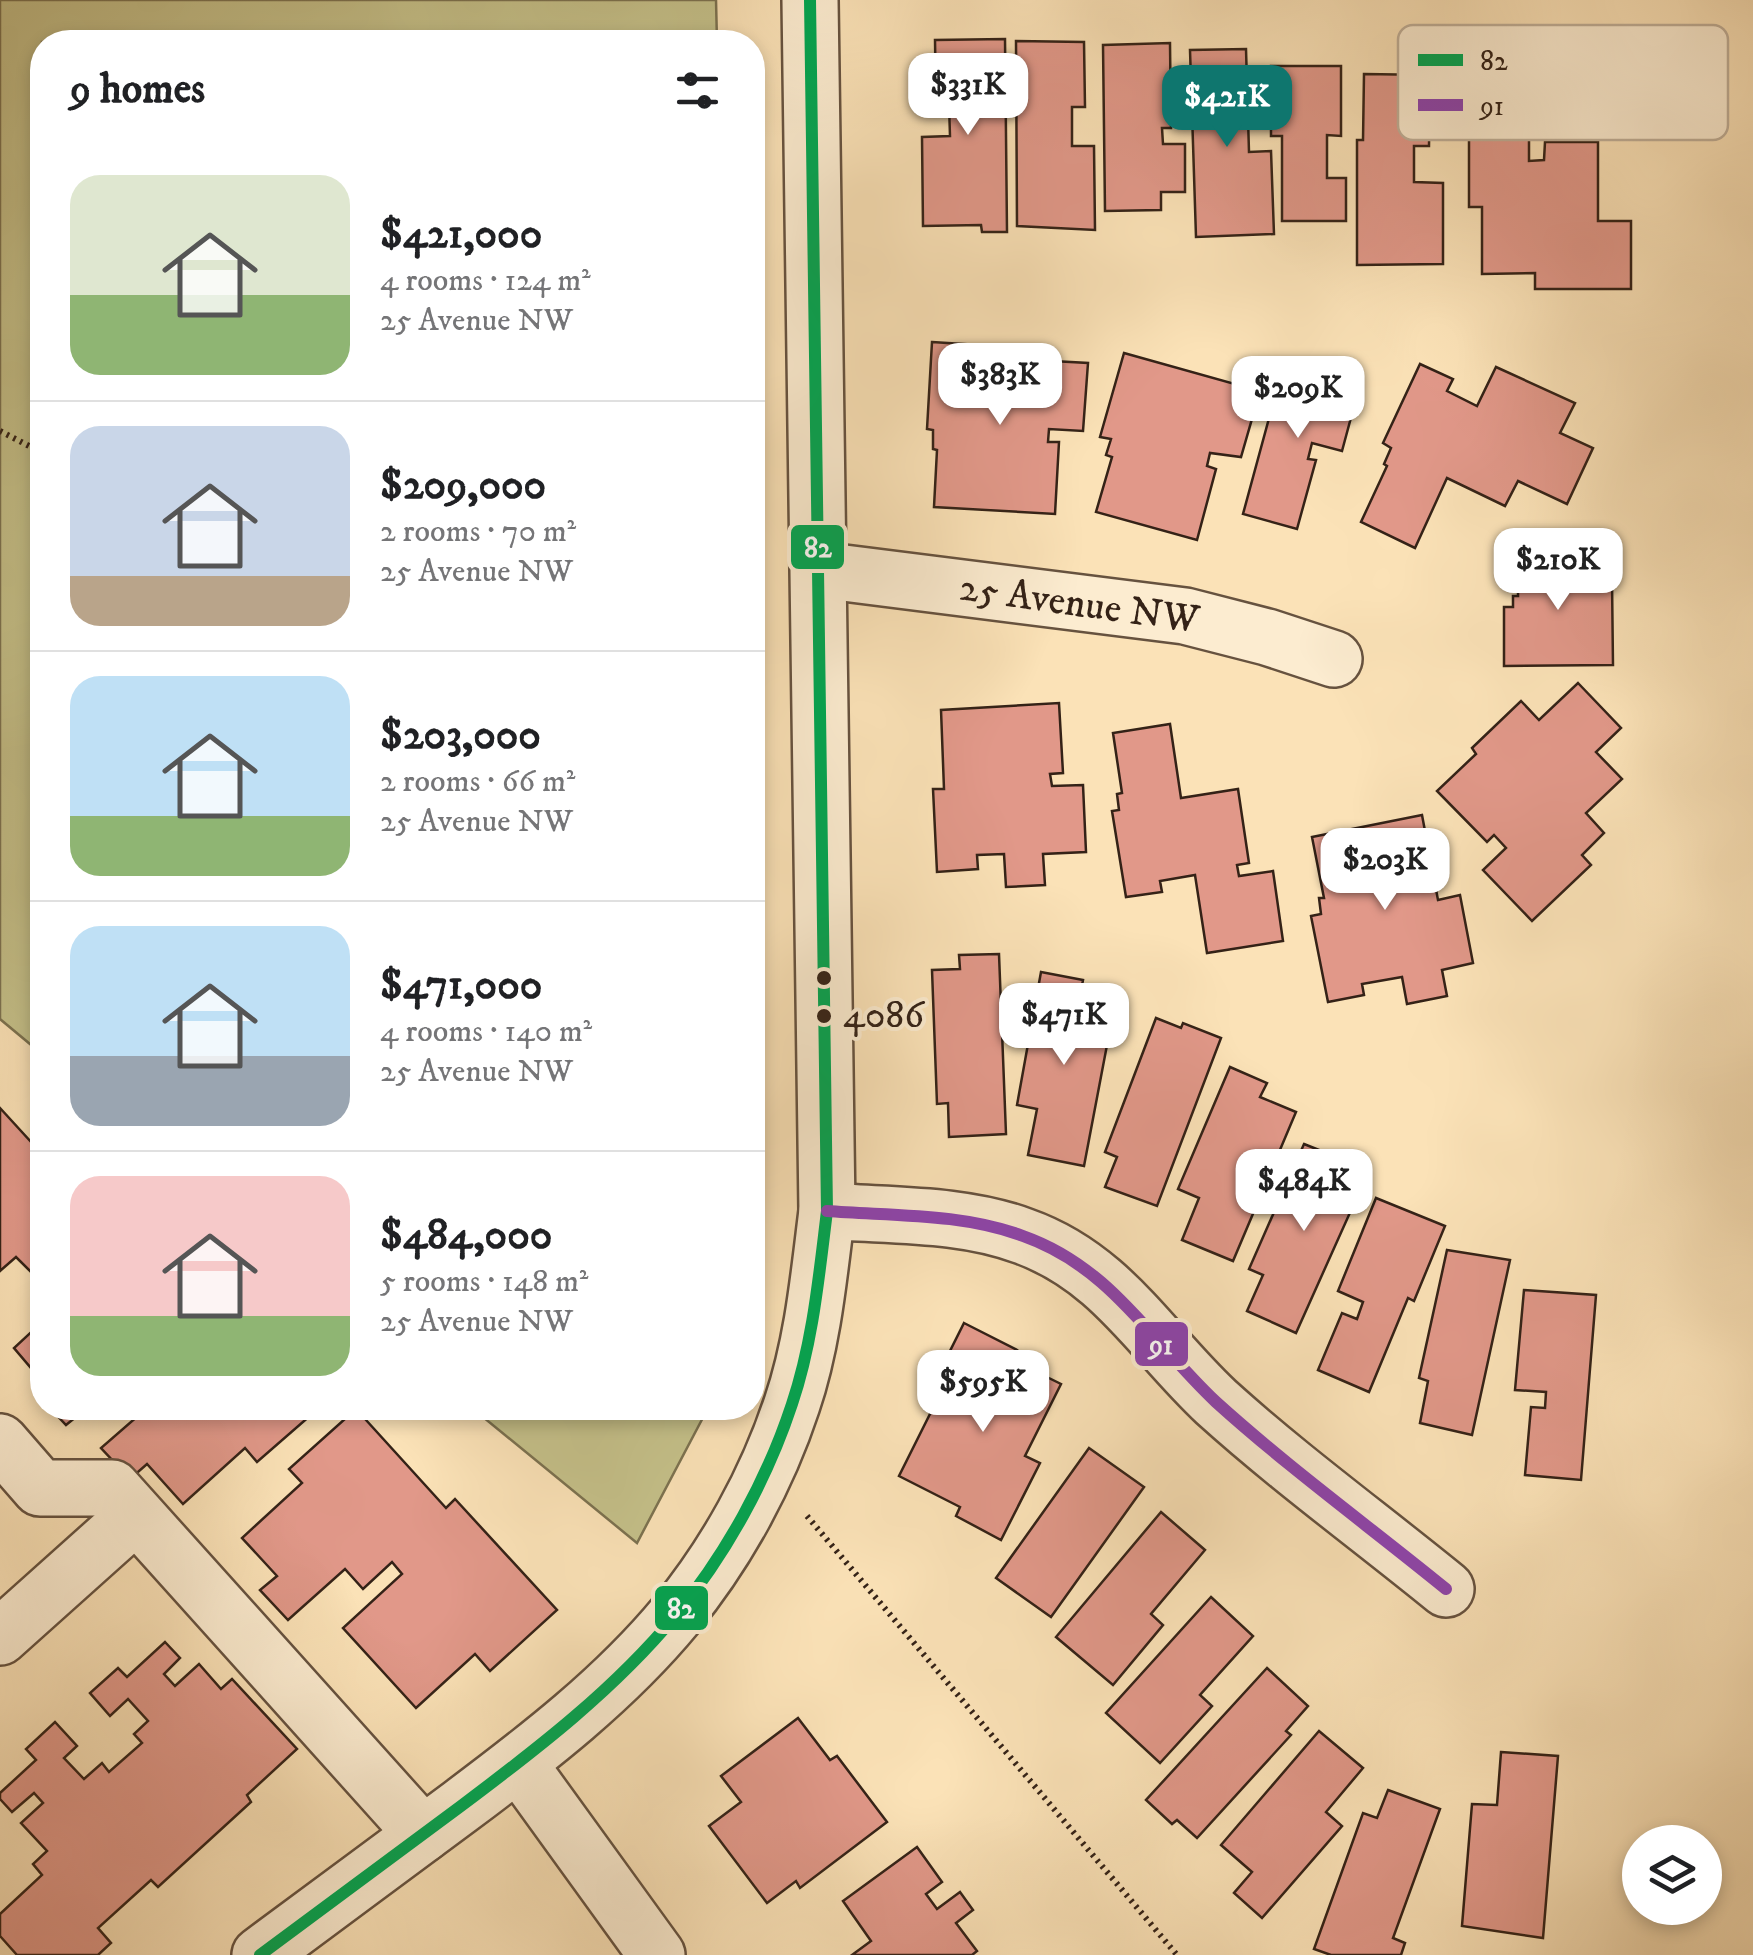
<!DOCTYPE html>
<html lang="en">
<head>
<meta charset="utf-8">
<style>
  :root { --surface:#fff; --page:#f2f2f2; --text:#202124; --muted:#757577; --line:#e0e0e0; --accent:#0f766e }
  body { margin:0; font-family:"IM FELL DW Pica",serif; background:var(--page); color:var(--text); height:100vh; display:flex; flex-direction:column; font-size:38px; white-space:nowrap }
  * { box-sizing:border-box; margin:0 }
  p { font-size:32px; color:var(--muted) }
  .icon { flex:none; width:55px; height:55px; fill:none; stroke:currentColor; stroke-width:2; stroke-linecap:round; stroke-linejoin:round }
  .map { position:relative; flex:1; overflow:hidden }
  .details { position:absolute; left:30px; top:30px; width:735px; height:1390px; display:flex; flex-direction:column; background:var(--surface); border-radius:40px; box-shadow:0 5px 15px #0003 }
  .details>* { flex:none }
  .tools { position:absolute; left:1622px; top:1825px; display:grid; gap:20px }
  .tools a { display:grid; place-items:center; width:100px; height:100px; border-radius:50%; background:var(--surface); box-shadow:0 5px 15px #0003; font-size:50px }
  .price { position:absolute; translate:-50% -85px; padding:0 22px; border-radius:20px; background:#fff; color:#222; font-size:32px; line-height:65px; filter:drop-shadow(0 2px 5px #0008) }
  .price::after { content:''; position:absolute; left:50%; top:60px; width:30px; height:22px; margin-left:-15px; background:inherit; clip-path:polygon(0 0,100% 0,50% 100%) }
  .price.on { background:var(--accent); color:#fff }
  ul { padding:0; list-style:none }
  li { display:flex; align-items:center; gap:30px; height:250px; padding:0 40px }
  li+li { border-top:2px solid var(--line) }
  li span { display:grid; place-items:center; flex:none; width:280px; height:200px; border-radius:30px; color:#555 }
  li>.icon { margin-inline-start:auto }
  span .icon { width:120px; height:120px; fill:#fffc; stroke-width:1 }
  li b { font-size:42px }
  h2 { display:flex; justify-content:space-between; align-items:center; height:120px; padding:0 40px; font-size:42px }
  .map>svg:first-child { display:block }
  .green { fill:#c5c18a; stroke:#7c7250; stroke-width:2.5 }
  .building { fill:#e19889; stroke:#342217; stroke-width:2.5 }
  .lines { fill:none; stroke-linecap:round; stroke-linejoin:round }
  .minor-casing { stroke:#66523f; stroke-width:60 }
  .path { stroke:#342217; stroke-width:6; stroke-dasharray:2.5 5; stroke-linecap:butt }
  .minor { stroke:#fcecd0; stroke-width:55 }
  .bus-1-casing { stroke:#fcecd0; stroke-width:20 }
  .bus-2-casing { stroke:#fcecd0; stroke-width:20 }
  .bus-1 { stroke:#00a651; stroke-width:12 }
  .bus-2 { stroke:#8e44ad; stroke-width:12 }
  .bus-dot { fill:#342217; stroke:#fcecd0; stroke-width:4 }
  .labels { text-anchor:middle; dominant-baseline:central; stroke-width:8; stroke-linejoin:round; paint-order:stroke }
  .bus-label { font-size:38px; fill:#342217; stroke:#fcecd0; text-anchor:start }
  .street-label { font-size:40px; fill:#342217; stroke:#fcecd0 }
  .key { fill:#fcecd0; stroke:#c0af98; stroke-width:2.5 }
  .key-label { font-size:28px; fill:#342217 }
  .line-badge { stroke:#fcecd0; stroke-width:4 }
  .badge-label { font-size:28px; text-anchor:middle; font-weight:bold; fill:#fff }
</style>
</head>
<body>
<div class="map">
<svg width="1753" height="1955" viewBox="0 0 1753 1955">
  <rect width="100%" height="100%" fill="#fbe2b7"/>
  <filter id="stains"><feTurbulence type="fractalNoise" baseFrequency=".002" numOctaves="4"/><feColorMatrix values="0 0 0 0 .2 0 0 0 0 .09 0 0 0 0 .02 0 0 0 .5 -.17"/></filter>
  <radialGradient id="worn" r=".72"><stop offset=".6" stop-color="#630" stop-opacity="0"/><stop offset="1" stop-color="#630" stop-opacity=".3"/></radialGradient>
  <g class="green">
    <path d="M0 0H716L717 42H42V1054L0 1019Z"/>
    <path d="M472 1408H708L637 1543Z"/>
  </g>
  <g class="building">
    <path d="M1005 39 1007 232H982L981 225 923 226 922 137 950 136 949 104H936L935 40Z"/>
    <path d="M1016 41 1084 42 1085 107H1072V146H1094L1095 230 1017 226Z"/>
    <path d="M1170 43 1171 128H1162L1163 144H1185V192H1161V210L1105 211 1103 45Z"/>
    <path d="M1246 49 1249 152 1271 151 1274 234 1196 237 1190 50Z"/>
    <path d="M1271 66H1341V136L1327 135V178H1346V221H1282V136H1271Z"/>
    <path d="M1364 74 1430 75 1429 146H1414V182L1443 183V264L1357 265V140H1363Z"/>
    <path d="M1469 128H1529V161L1544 160 1545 142H1598V221H1631V289H1535V273L1482 274V207H1469Z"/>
    <path d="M932 342 978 345V357L1088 363 1083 431 1049 429 1048 442H1059L1055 514 934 507 937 450 933 449V430L927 429Z"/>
    <path d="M1124 353 1260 391 1241 457 1210 453 1207 466 1216 469 1197 540 1096 512 1112 457 1106 455 1111 439 1100 437Z"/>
    <path d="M1284 363 1360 384 1342 451 1312 443 1308 459 1316 460 1297 529 1243 514Z"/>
    <path d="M1420 364 1453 379 1447 391 1477 406 1496 367 1575 403 1560 433 1593 448 1567 504 1518 481 1505 506 1447 478 1415 548 1361 522 1387 466 1384 464 1391 448 1383 443Z"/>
    <path d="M1518 546H1576L1577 580H1612L1613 665 1504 666V607H1513V596H1518Z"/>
    <path d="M1578 683 1621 728 1596 752 1622 779 1586 813 1604 833 1582 855 1591 865 1532 921 1483 870 1506 848 1494 835 1487 842 1437 791 1476 754 1472 748 1521 701 1539 720Z"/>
    <path d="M1059 703 1063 773 1050 774 1052 786 1083 785 1086 852 1043 854 1045 885 1006 887 1004 854 977 855 978 869 937 872 933 789H944L941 710Z"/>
    <path d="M1170 724 1181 798 1238 789 1249 863 1237 865 1239 876 1273 871 1283 941 1207 953 1195 875 1160 881 1162 892 1126 897 1112 811 1119 810 1117 794 1122 793 1113 733Z"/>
    <path d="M1422 815 1438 900 1460 895 1473 963 1442 970 1447 996 1407 1004 1402 977 1362 984 1364 995 1328 1002 1311 916 1321 914 1319 898H1324L1312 837Z"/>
    <path d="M999 954 1006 1134 949 1137 948 1103 937 1104 932 970 960 969 959 955Z"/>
    <path d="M1041 972 1083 980 1080 996 1115 1003 1084 1166 1028 1155 1037 1109 1017 1105Z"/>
    <path d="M1156 1018 1181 1028 1183 1023 1221 1038 1157 1206 1105 1187 1117 1157 1105 1152Z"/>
    <path d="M1230 1067 1267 1083 1260 1097 1296 1112 1233 1261 1182 1240 1199 1198 1178 1189Z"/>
    <path d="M0 1108 42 1154V1261L31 1272 16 1257 0 1271Z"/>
    <path d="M1304 1144 1329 1154 1330 1151 1370 1168 1296 1333 1247 1311 1263 1275 1249 1269Z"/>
    <path d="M1376 1198 1445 1226 1414 1301 1408 1298 1369 1392 1318 1370 1342 1313 1357 1319 1363 1302 1338 1291Z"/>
    <path d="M1447 1250 1510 1260 1472 1435 1420 1423 1428 1381 1419 1378Z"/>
    <path d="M1524 1290 1596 1295 1581 1480 1525 1475 1531 1407 1545 1408 1546 1392 1515 1390Z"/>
    <path d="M42 1322V1381L14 1348Z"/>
    <path d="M964 1323 1017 1350 1012 1360 1061 1384 1025 1456 1040 1463 1001 1540 956 1516 960 1507 899 1476 945 1384 966 1395 979 1370 948 1355Z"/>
    <path d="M50 1408H87L66 1425Z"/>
    <path d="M147 1408H319L257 1462 245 1448 183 1504 147 1464 130 1479 101 1448Z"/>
    <path d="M356 1409 446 1508 455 1499 557 1610 490 1671 475 1654 416 1708 343 1628 402 1574 392 1562 363 1589 345 1569 288 1620 260 1590 277 1576 242 1538 302 1483 289 1469Z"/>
    <path d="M1089 1448 1144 1487 1051 1617 996 1578Z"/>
    <path d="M1161 1512 1205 1550 1151 1614 1163 1625 1113 1685 1056 1637Z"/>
    <path d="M1211 1597 1253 1636 1200 1695 1212 1706 1160 1763 1106 1713Z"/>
    <path d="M165 1642 180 1658 164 1674 175 1686 199 1664 221 1689 232 1679 297 1749 247 1795 251 1802 158 1887 151 1880 98 1928 111 1943 98 1955H17L0 1936V1914L42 1875 33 1864 47 1851 21 1823 43 1803 34 1793 12 1812 0 1799V1793L36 1760 26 1749 55 1722 77 1746 64 1758 84 1779 102 1763 109 1772 142 1743 134 1734 148 1721 128 1699 110 1716 90 1693 118 1668 127 1677Z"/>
    <path d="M1267 1668 1308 1706 1286 1731 1291 1735 1197 1838 1177 1820 1172 1824 1146 1800Z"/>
    <path d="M798 1718 830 1760 837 1756 887 1822 800 1888 796 1881 767 1903 709 1826 741 1802 721 1776Z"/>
    <path d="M1319 1731 1363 1768 1326 1812 1342 1826 1262 1918 1234 1893 1252 1872 1221 1845Z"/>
    <path d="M1501 1752 1558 1756 1543 1938 1462 1926 1472 1804 1497 1805Z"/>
    <path d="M1388 1790 1440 1809 1393 1938 1405 1943 1401 1955H1331L1314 1949 1363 1813 1377 1818Z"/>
    <path d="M917 1847 942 1882 926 1894 937 1909 960 1892 973 1910 956 1923 977 1951 972 1955H852L871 1941 843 1901Z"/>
  </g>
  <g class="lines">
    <defs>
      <g id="minor">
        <path d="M820 570 1185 616 1267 637 1334 659"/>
        <path d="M827 1211C891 1216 962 1213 1023 1236 1111 1267 1151 1341 1216 1402 1289 1468 1370 1527 1446 1589"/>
        <path d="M0 1442 40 1488H112L423 1834"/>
        <path d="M0 1637 135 1516"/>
        <path d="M518 1763 657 1955"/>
        <path d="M260 1955C327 1905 394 1856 461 1806 537 1749 615 1689 676 1615 726 1554 767 1480 792 1404 813 1342 819 1275 827 1211L810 0"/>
      </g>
    </defs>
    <use href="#minor" class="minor-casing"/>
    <g class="path">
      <path d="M0 431 33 448 42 450"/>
      <path d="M807 1516 1177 1955"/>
    </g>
    <use href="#minor" class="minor"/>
    <defs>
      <path id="bus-1" d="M260 1955C327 1905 394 1856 461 1806 537 1749 615 1689 676 1615 726 1554 767 1480 792 1404 813 1342 819 1275 827 1211L810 0"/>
      <path id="bus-2" d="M827 1211C891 1216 962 1213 1023 1236 1111 1267 1151 1341 1216 1402 1289 1468 1370 1527 1446 1589"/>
    </defs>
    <use href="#bus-1" class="bus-1-casing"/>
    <use href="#bus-2" class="bus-2-casing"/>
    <use href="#bus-1" class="bus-1"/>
    <use href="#bus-2" class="bus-2"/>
  </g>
  <g class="bus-dot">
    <circle cx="824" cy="978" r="9"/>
    <circle cx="824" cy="1016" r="9"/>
  </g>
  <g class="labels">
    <g class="bus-label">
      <text x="843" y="1016">4086</text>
    </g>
    <g class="street-label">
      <text transform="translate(1079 605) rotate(8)">25 Avenue NW</text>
    </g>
  </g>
  <rect x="1398" y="25" width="330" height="115" rx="15" class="key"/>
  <rect x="1418" y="54" width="45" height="12" fill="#00a651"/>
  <rect x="1418" y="99" width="45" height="12" fill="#8e44ad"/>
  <g class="key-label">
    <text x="1480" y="70">82</text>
    <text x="1480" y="115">91</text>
  </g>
  <g class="line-badge">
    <rect x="789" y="523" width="57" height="48" rx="10" fill="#00a651"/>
    <rect x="1133" y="1320" width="57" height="48" rx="10" fill="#8e44ad"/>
    <rect x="653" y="1584" width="57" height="48" rx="10" fill="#00a651"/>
  </g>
  <g class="badge-label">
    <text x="818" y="557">82</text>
    <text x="1161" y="1354">91</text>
    <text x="681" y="1618">82</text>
  </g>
  <rect width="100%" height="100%" filter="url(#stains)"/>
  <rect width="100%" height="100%" fill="url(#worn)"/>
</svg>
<div class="tools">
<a><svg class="icon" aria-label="layers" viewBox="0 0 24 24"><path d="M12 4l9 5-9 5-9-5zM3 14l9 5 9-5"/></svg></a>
</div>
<b class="price" style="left:968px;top:138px">$331K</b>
<b class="price on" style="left:1227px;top:150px">$421K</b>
<b class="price" style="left:1000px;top:428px">$383K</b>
<b class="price" style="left:1298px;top:441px">$209K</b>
<b class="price" style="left:1558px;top:613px">$210K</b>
<b class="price" style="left:1385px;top:913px">$203K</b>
<b class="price" style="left:1064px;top:1068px">$471K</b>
<b class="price" style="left:1304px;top:1234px">$484K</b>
<b class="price" style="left:983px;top:1435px">$595K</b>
<section class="details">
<h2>9 homes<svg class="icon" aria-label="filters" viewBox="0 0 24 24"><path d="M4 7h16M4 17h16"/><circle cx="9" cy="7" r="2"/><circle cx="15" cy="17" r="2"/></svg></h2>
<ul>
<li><span style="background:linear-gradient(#dfe7d0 60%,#8fb573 0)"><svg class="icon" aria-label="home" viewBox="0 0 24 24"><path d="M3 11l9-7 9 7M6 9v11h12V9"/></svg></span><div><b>$421,000</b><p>4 rooms · 124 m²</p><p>25 Avenue NW</p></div></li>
<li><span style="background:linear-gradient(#c9d6e8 75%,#b9a48a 0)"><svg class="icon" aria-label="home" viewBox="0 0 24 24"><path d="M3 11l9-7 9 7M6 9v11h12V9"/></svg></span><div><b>$209,000</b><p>2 rooms · 70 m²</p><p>25 Avenue NW</p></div></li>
<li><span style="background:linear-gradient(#bfe0f5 70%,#8fb573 0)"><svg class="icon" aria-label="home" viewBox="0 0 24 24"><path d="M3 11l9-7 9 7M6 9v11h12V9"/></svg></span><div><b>$203,000</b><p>2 rooms · 66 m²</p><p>25 Avenue NW</p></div></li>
<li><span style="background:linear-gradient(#bfe0f5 65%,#9aa5b1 0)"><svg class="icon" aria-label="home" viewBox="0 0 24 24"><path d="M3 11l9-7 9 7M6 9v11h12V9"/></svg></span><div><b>$471,000</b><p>4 rooms · 140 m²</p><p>25 Avenue NW</p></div></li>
<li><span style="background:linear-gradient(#f6c9c9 70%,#8fb573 0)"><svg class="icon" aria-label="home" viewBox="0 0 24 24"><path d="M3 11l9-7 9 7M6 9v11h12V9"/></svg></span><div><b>$484,000</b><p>5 rooms · 148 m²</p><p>25 Avenue NW</p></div></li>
</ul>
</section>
</div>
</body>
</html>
